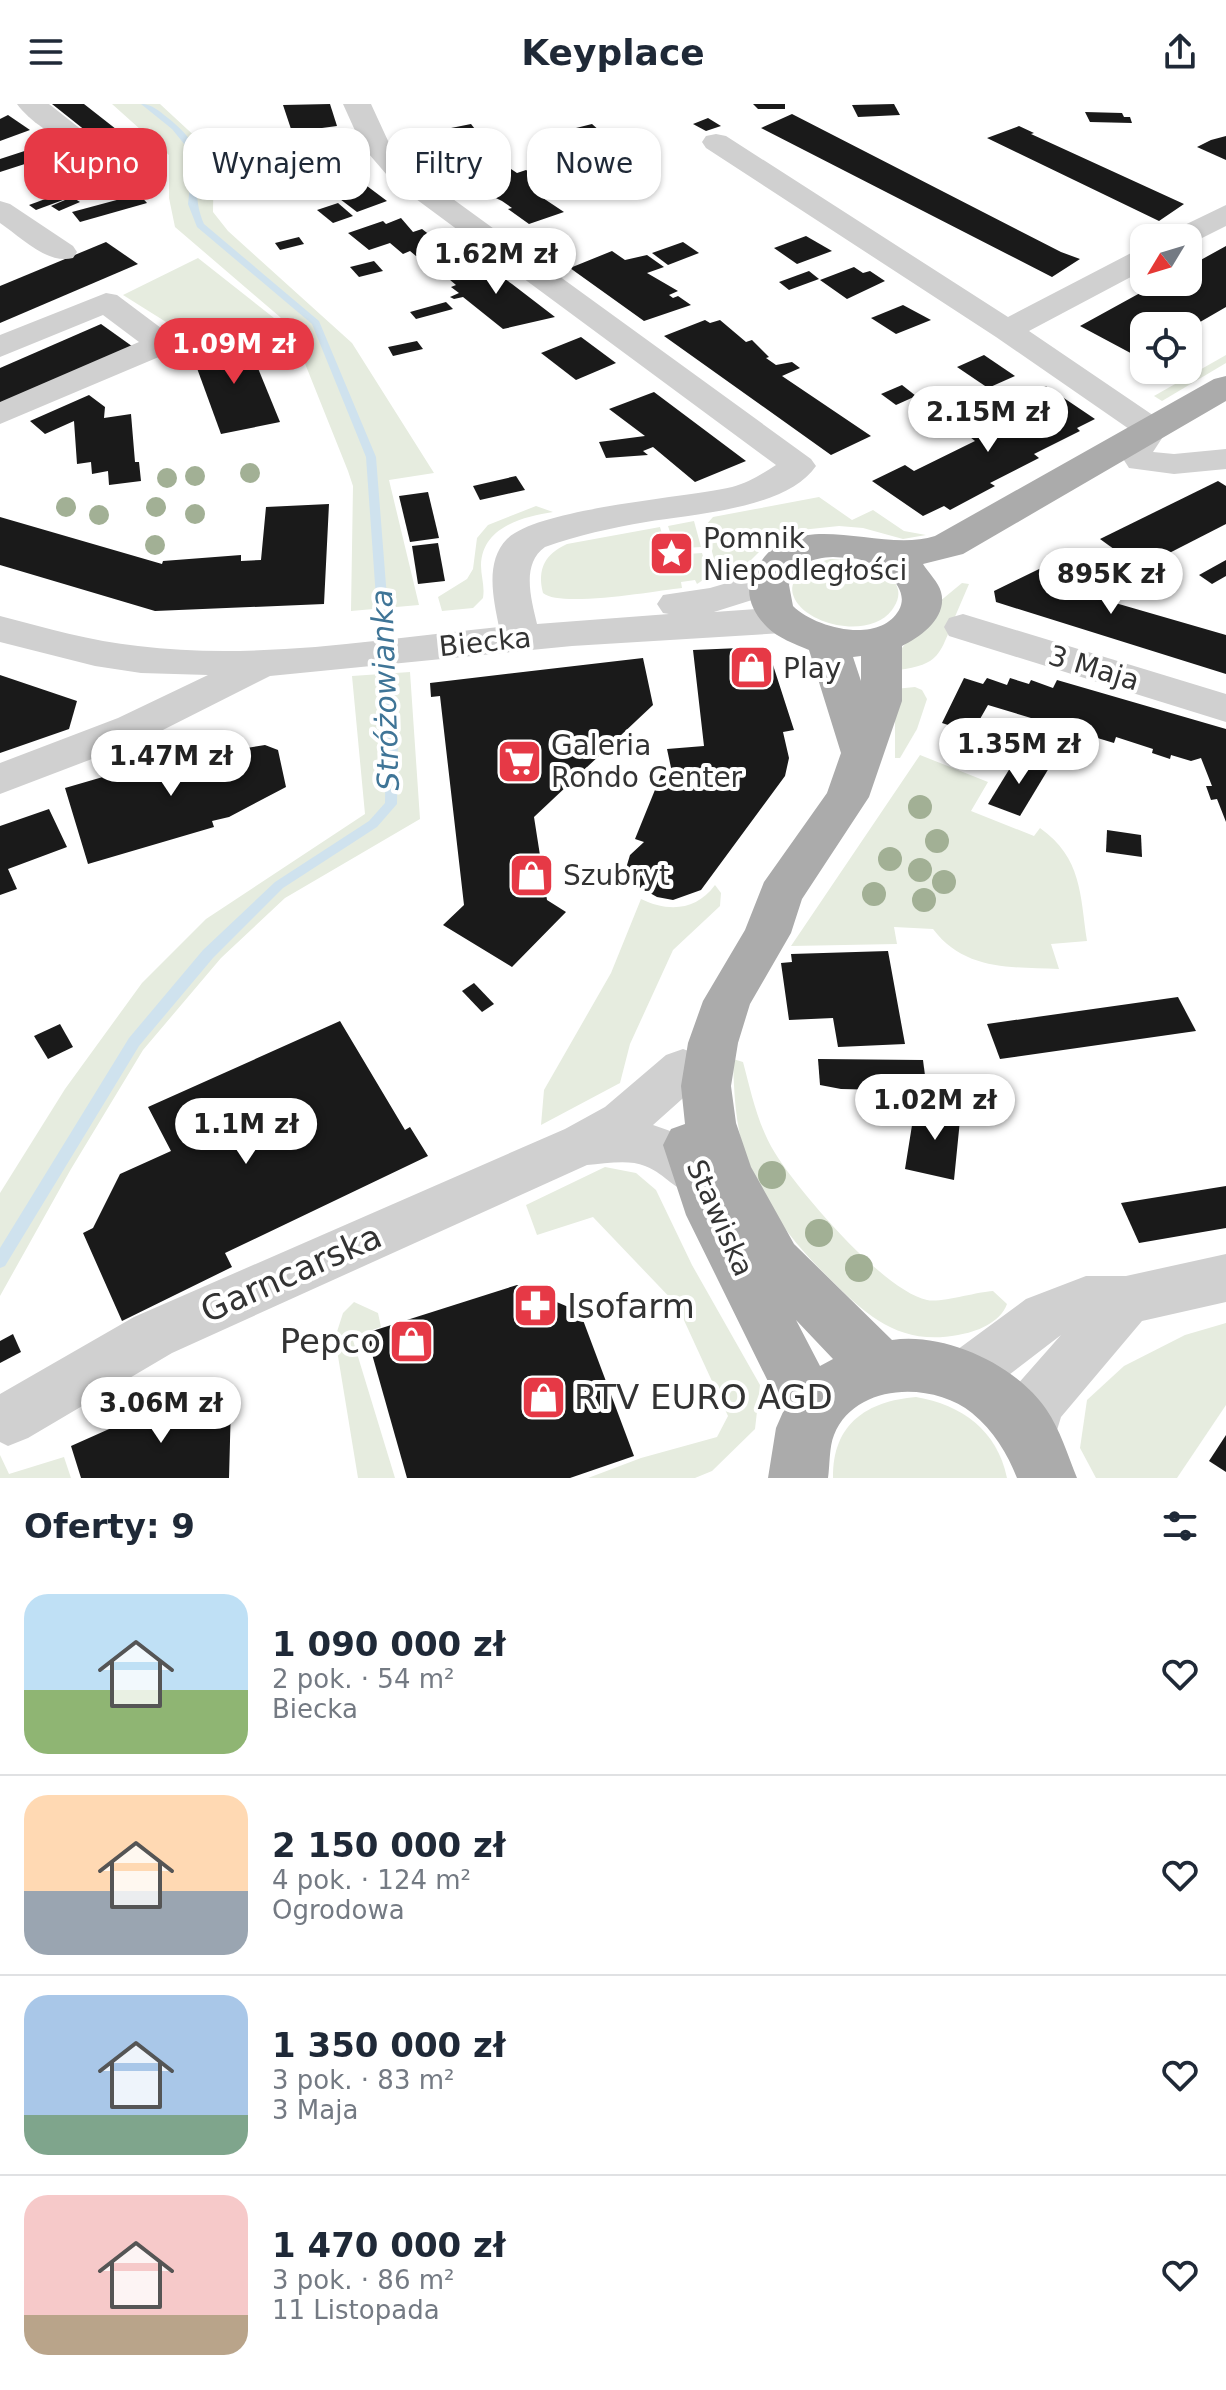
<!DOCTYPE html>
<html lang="pl">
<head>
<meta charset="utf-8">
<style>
  :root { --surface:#fff; --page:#f2f2f3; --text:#1f2937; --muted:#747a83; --line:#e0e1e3; --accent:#e63946 }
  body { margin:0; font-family:"DejaVu Sans",sans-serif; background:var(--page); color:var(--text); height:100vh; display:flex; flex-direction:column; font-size:30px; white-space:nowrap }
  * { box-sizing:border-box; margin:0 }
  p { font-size:26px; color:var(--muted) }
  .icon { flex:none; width:44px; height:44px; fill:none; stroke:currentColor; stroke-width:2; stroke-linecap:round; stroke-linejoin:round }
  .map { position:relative; height:1374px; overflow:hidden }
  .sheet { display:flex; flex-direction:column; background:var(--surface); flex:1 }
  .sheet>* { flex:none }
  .hud { position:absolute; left:24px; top:24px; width:800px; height:72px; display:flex; gap:16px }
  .needle { width:52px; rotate:232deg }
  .fabs { position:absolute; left:1130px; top:120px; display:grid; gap:16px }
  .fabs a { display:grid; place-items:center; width:72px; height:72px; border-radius:16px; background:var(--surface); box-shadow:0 2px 6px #0004; font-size:40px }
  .price { position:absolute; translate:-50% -68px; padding:0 18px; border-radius:28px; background:#fff; color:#222; font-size:26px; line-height:52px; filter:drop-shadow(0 2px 4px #0008) }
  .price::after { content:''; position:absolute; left:50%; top:48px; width:24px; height:18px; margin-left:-12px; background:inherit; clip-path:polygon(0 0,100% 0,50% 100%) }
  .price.current { background:var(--accent); color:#fff }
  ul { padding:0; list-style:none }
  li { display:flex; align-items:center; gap:24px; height:200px; padding:0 24px }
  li+li { border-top:2px solid var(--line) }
  li span { display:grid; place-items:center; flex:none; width:224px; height:160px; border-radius:24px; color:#555 }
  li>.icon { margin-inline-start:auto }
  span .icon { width:96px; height:96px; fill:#fffc; stroke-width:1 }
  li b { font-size:34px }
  h2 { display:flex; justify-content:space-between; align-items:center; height:96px; padding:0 24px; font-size:34px }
  .pill { padding:0 28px; border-radius:24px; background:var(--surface); box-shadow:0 2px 6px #0004; font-size:28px; line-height:72px }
  .pill.current { background:var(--accent); color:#fff }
  header { display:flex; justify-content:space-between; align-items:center; height:104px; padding:0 24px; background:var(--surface); font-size:36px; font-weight:700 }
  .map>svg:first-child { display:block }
  .green { fill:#e6ecdf }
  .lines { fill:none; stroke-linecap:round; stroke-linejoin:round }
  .stream { fill:#cfe2ee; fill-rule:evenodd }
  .building { fill:#1a1a1a }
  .minor { fill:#d0d0d0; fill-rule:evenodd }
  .major { fill:#ababab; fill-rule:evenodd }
  .tree { fill:#a2b095 }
  .labels { text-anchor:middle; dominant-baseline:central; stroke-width:8; stroke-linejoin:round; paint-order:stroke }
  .poi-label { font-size:28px; fill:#333; stroke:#fff; text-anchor:start }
  .street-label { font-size:28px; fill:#333; stroke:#fff }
  .water-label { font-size:30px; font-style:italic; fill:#3f7597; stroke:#fff }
  .near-street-label { font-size:34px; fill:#333; stroke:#fff }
  .near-poi-label { font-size:34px; fill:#333; stroke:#fff; text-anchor:start }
</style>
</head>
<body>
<header><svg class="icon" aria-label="menu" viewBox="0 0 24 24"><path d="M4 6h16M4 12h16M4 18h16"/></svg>Keyplace<svg class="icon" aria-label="share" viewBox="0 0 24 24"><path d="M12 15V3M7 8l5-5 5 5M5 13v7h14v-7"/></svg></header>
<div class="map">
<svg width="1226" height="1374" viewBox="0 0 1226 1374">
  <rect width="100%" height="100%" fill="#fff"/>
  <g class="green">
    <path d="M112 0H160L214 50 213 108 228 127 352 239 434 369 389 376 419 501 351 507 353 382 348 367 296 237 280 213 175 123 169 94V51Z"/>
    <path d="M198 154 274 214 190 233 123 191Z"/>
    <path d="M1226 251V259L1162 297 1154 292Z"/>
    <path d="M819 393 852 416 873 406 904 427 926 431 903 435 863 424 839 422 801 426 767 440 738 469 720 477 705 422 713 413Z"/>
    <path d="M536 402 553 408C522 413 482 423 481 461 481 473 485 482 483 494L473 504 442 507 438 493 467 475 473 465 477 434 488 421Z"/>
    <path d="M694 417 701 443 685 444 683 439 674 440 668 422Z"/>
    <path d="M660 423 665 440 656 442 660 460 688 458 687 450 702 449 709 472 697 480 695 476 681 478 682 484C655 487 560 504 543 489 537 465 545 450 567 440Z"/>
    <path d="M830 455C853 455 919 469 892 506 872 533 817 524 798 500 779 475 811 460 830 455Z"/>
    <path d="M962 479 969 480C964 492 959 503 954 515 940 549 940 561 898 566V549L939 498Z"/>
    <path d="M410 568 420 715 285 794 221 854 143 946 71 1065 0 1192V1089L65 985 142 879 206 815 365 710 352 572Z"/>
    <path d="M915 583 922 586 927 595 917 625 900 654H895V585Z"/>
    <path d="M920 651 988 678 971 707 1034 732 1040 724C1082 754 1080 790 1087 837L1051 840 1059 865C1011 863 965 867 933 825L894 823 897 840 791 842Z"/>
    <path d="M715 781 721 789 720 802 673 846 630 940 620 979 541 1021 544 986 611 869 641 795C668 808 696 807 715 781Z"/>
    <path d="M733 955 743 958C751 988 758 1022 775 1049 799 1088 884 1187 927 1196 941 1199 976 1188 993 1187L1007 1200C1000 1219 976 1228 958 1231 901 1242 868 1213 831 1176 793 1139 764 1102 746 1052 735 1022 734 987 733 955Z"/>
    <path d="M605 1063 636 1069 656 1086 692 1161 760 1281 755 1325 712 1367 695 1374H588L641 1354 717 1333 728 1312 677 1201 593 1113 537 1131 526 1101Z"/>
    <path d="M354 1198 378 1209 381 1223 352 1233 395 1374H358L335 1234 343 1209Z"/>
    <path d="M1226 1219V1301L1177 1374H1096L1080 1344 1087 1296 1124 1262 1185 1231Z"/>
    <path d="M916 1293C962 1301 997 1326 1007 1374H833C832 1320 867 1297 916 1293Z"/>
    <path d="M0 1351 9 1370 64 1353 71 1374H0Z"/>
  </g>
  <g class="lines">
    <path class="stream" d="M141 0C152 0 159 7 168 14 222 57 183 71 204 120L319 217 376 353 398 635 397 700 377 723 283 784 213 854 139 942 5 1162 0 1164V1144L129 934 203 846 275 778 369 717 385 699 386 635 366 353 312 220 197 123 188 100 192 64 189 46 172 25Z"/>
  </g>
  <g class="building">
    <path d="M52 0H84L121 29 0 68V55L86 27Z"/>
    <path d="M330 0 337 22 292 28 283 1Z"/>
    <path d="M753 0H785V5H758Z"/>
    <path d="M894 0 900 11 858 13 852 1Z"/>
    <path d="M1085 8 1122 9 1124 13H1130L1132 19 1090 18Z"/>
    <path d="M792 10 1061 148 1080 155 1052 173 761 24Z"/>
    <path d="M8 11 30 26 0 37V15Z"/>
    <path d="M708 14 721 22 706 27 693 20Z"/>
    <path d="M471 20 490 44 444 53 439 45 432 46 427 39 432 36 426 29Z"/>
    <path d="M592 20 601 28 576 34 568 26Z"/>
    <path d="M1019 22 1034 29 1031 30 1184 100 1159 117 987 34Z"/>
    <path d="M341 29 353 60 318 65 308 33Z"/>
    <path d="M1226 32V56L1197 43 1211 36Z"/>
    <path d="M540 46 565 64 554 67 529 50Z"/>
    <path d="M119 55 135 65 96 80 81 69Z"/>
    <path d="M297 60 303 77 266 82 260 65Z"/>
    <path d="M505 61 517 69 526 66 537 73 528 77 538 84 534 85 546 93 543 94 564 108 529 120 508 105 512 104 502 97 477 85 481 84 467 74Z"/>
    <path d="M36 64 43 66 57 78 45 82 28 67Z"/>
    <path d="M345 66 367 82 387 97 357 108 336 92 331 94 310 78Z"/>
    <path d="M139 90 147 99 80 118 72 108Z"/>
    <path d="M56 91 63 96 36 106 29 101Z"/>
    <path d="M72 93 80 98 59 107 51 102Z"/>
    <path d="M338 99 353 112 333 119 317 106Z"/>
    <path d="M401 114 413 128 422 125 444 142 416 152 410 147 403 150 390 139 369 146 348 129 383 117 386 120Z"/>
    <path d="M806 132 832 147 797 160 774 144Z"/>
    <path d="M299 133 304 140 280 146 275 139Z"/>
    <path d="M106 138 138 160 0 219V182Z"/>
    <path d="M683 138 699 149 668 161 652 149Z"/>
    <path d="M1226 142V203L1188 225V222H1144V250L1138 253 1080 222 1160 178H1188V163Z"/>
    <path d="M612 147 625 156 647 151 664 163 647 169 678 187 669 191 673 194 678 192 691 201 644 217 570 164Z"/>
    <path d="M374 157 383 167 359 173 350 163Z"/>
    <path d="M480 157 512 180 555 213 503 225 463 193 454 195 450 193 459 189 451 183 456 181 443 170Z"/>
    <path d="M854 163 863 169 870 167 885 177 847 195 820 176Z"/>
    <path d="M809 167 819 175 789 186 779 178Z"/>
    <path d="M446 198 453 205 416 215 410 208Z"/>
    <path d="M903 201 931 216 896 230 871 214Z"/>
    <path d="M705 216 710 219 720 216 746 238 752 236 769 253 766 254 776 261 792 258 800 264 782 272 871 332 831 351 664 232Z"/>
    <path d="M101 220 136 245 0 306V264Z"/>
    <path d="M581 233 616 259 576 276 541 249Z"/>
    <path d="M246 235 280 318 221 330 190 245Z"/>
    <path d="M417 237 423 245 393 252 388 243Z"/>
    <path d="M984 251 1015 272 988 284 957 263Z"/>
    <path d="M902 281 916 292 896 301 881 290Z"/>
    <path d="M1046 282 1095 315 1077 324 1080 327 1034 350 1039 354 990 379 995 382 950 406 944 402 923 412 872 377 905 361 914 367 975 337 970 333 1019 310 1005 301Z"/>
    <path d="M654 288 746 357 695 378 653 343 643 347 648 351 606 354 599 338 645 332 609 305Z"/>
    <path d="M89 291 105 303 104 314 131 310 135 358H139L141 377 109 381 108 367 92 370 91 358 77 360 74 317 45 330 30 317Z"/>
    <path d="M939 302 956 313 948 317 960 324 942 333 914 314Z"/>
    <path d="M516 372 525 386 480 396 473 382Z"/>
    <path d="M1218 377 1226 382V420L1140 464 1100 435Z"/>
    <path d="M428 388 439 434 410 438 399 392Z"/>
    <path d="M329 400 324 500 155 507 0 461V413L162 460 163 457 241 451V457L261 456 266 403Z"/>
    <path d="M438 439 445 477 418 480 412 442Z"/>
    <path d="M1070 450 1098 471 1078 480 1073 477 1060 483 1226 531V570L996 498 994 487Z"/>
    <path d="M1226 456V472L1212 480 1199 471Z"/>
    <path d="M740 544 764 552 773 561 794 626 783 628 789 654 785 672 701 786 673 796 657 793 634 780 627 761 630 751 644 738 635 735 661 671 673 673 667 645 704 642 693 546Z"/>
    <path d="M643 554 653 601 534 713 547 796 566 808 512 863 443 821 464 801 440 592 431 593 430 579Z"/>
    <path d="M0 571 77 597 69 625 0 649Z"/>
    <path d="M964 574 983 580 987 574 1007 581 1010 574 1029 580 1031 576 1053 584 1057 576 1226 625V718L1217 695 1211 696 1206 682H1212L1201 654 1191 657 1171 651 1170 655 1152 649 1153 645 1116 633 1114 639 988 601 972 629 942 619Z"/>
    <path d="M213 641 215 649 265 641 278 646 286 683 229 713 212 717 214 723 88 760 65 684Z"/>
    <path d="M1018 651 1049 664 1020 712 988 700Z"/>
    <path d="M49 705 67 743 8 765 17 785 0 791V722Z"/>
    <path d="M1107 726 1141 731 1142 753 1106 748Z"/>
    <path d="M888 847 905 940 838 943 833 914 789 916 781 859 792 858 791 850Z"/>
    <path d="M474 879 494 900 482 908 462 887Z"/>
    <path d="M1178 893 1196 927 1000 955 987 920Z"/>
    <path d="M340 917 405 1026 410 1023 428 1052 225 1149 232 1163 122 1217 83 1129 93 1124 120 1070 171 1047 148 1003Z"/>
    <path d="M60 920 73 943 48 955 34 932Z"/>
    <path d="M818 955 923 956 927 987 841 985 820 981Z"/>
    <path d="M927 999 961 1006 954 1076 905 1065 913 1015 924 1018Z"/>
    <path d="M1226 1082V1124L1139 1139 1121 1099Z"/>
    <path d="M517 1181 580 1208 634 1352 570 1374H407L366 1229Z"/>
    <path d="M13 1230 21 1248 0 1259V1237Z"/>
    <path d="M181 1293 182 1305 231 1300 229 1374H81L71 1342Z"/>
    <path d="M1226 1331V1368L1209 1357Z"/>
  </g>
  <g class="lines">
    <g class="minor">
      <path d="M17 0H49L87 30 83 36C62 41 29 17 17 0Z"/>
      <path d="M343 0H371L389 39 413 66 811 355 816 362C787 405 693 410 646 418 611 424 578 431 545 443 521 460 531 494 537 520L669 510 663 509 657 500 663 491 710 484 768 467 781 471 787 479 781 487 714 508 783 503 797 507 802 516 797 525 783 529 572 542 270 572 147 634 0 690V659L118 614 208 571 141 569 95 562 0 538V512C46 524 91 537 138 542 257 557 380 535 499 523 494 497 484 458 507 435 539 404 683 394 732 383 748 379 762 370 776 361L393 78 362 42Z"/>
      <path d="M716 30 726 32 1008 213 1133 148 1144 145V166L1029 227 1163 318 1168 325 1153 348 1174 350 1226 345V365L1174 370 1129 364 1118 347 1132 327 996 233 706 44 702 38 706 32Z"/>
      <path d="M0 97 10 100 73 142 77 148 73 154C47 161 21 133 0 119Z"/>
      <path d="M1226 101V122L1188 141V134H1166L1170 128Z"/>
      <path d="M106 189 117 191 173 233 178 240 173 247 0 320V298L139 238 103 211 0 253V231Z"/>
      <path d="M963 510 1226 590V618L949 532 944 523 949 514Z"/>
      <path d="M683 945 700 951 707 965 700 979 653 1021C680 1030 707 1041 720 1068L713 1083C675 1097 675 1074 645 1062 628 1055 605 1060 587 1061L172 1249 28 1334 8 1342 0 1338V1290L134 1213 565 1025 605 1003 666 951Z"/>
      <path d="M1226 1150V1198L1142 1217 1061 1313 1050 1349 1030 1357 1010 1349 1002 1330 1016 1282 1061 1231 984 1290 965 1298 946 1290 938 1272 946 1254 1026 1195 1086 1172H1126Z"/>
    </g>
    <path class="major" d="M1226 272V297L963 450 923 460C928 468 939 479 941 488 948 513 921 533 902 542V597L869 693 802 795 791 829 750 900 738 939 731 982 736 1019 751 1063 794 1140 892 1236C945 1228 1016 1261 1046 1305 1060 1325 1068 1352 1077 1374H1017C1007 1349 994 1327 972 1309 932 1277 855 1279 834 1331 829 1343 830 1361 828 1374H768L776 1324 783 1308 686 1111 663 1041 671 1025 685 1020 681 982 688 939 703 897 745 826 764 778 827 689 841 649 809 546C795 540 778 534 767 523 754 510 744 491 752 473 787 395 876 451 935 432L1214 275ZM833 453C843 454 855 453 864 457 882 463 911 484 899 506 879 541 815 524 793 502L789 481C795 459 813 454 833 453ZM861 552V577L853 553ZM796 1216 833 1255 820 1262Z"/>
  </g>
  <g class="tree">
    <circle cx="250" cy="369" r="10"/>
    <circle cx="195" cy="372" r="10"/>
    <circle cx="167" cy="374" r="10"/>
    <circle cx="66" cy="403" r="10"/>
    <circle cx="156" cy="403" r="10"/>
    <circle cx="195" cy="410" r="10"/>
    <circle cx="99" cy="411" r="10"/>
    <circle cx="155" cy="441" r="10"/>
    <circle cx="920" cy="703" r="12"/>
    <circle cx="937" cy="737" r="12"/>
    <circle cx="890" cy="755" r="12"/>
    <circle cx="920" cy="766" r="12"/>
    <circle cx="944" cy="778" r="12"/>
    <circle cx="874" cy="790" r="12"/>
    <circle cx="924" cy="796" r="12"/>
    <circle cx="772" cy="1071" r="14"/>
    <circle cx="819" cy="1129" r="14"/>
    <circle cx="859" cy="1164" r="14"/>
  </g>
  <defs>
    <symbol id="sight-square" viewBox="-11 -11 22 22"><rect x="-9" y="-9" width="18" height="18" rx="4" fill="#e63946" stroke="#fff"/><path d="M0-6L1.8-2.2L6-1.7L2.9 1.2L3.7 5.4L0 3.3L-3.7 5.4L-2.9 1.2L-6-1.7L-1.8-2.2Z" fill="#fff"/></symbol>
    <symbol id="shop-square" viewBox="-11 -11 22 22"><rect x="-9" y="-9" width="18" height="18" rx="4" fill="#e63946" stroke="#fff"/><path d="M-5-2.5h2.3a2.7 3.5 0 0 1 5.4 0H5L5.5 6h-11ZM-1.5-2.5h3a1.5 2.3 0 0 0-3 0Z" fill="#fff"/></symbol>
    <symbol id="supermarket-square" viewBox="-11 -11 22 22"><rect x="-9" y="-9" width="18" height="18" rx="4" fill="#e63946" stroke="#fff"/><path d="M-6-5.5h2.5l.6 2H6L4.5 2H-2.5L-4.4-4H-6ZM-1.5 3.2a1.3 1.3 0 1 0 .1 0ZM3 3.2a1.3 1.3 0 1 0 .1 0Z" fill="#fff"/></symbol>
    <symbol id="pharmacy-square" viewBox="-11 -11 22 22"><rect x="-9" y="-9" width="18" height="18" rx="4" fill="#e63946" stroke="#fff"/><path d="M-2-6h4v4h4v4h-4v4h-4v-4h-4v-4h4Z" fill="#fff"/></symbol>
  </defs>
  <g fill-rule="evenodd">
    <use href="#sight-square" x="646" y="424" width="51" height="51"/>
    <use href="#shop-square" x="726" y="538" width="51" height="51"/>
    <use href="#supermarket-square" x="494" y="632" width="51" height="51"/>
    <use href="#shop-square" x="506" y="746" width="51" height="51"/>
    <use href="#pharmacy-square" x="510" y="1176" width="51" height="51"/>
    <use href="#shop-square" x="386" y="1212" width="51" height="51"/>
    <use href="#shop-square" x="518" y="1268" width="51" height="51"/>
  </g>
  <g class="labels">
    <g class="poi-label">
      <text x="703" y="434">Pomnik<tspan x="703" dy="32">Niepodległości</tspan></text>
      <text x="783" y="564">Play</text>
      <text x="551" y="641">Galeria<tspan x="551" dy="32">Rondo Center</tspan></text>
      <text x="563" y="771">Szubryt</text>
    </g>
    <g class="street-label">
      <text transform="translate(485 538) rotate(-6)">Biecka</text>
      <text transform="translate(1094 564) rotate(17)">3 Maja</text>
      <text transform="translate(720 1114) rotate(66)">Stawiska</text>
    </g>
    <g class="water-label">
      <text transform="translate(385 586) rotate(-92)">Stróżowianka</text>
    </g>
    <g class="near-street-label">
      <text transform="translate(291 1169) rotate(-24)">Garncarska</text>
    </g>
    <g class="near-poi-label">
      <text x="567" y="1202">Isofarm</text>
      <text x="381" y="1237" text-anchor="end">Pepco</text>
      <text x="574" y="1293">RTV EURO AGD</text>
    </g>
  </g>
</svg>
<div class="fabs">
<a><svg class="needle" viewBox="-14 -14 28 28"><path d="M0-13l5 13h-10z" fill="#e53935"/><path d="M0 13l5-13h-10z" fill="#747a83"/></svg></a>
<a><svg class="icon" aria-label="locate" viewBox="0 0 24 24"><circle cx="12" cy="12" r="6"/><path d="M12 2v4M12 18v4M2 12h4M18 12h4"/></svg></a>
</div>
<b class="price" style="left:496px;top:192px">1.62M zł</b>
<b class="price current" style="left:234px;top:282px">1.09M zł</b>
<b class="price" style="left:988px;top:350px">2.15M zł</b>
<b class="price" style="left:1111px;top:512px">895K zł</b>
<b class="price" style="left:1019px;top:682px">1.35M zł</b>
<b class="price" style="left:171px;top:694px">1.47M zł</b>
<b class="price" style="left:935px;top:1038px">1.02M zł</b>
<b class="price" style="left:246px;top:1062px">1.1M zł</b>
<b class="price" style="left:161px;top:1341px">3.06M zł</b>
<div class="hud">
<a class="pill current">Kupno</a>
<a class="pill">Wynajem</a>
<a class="pill">Filtry</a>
<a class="pill">Nowe</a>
</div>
</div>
<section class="sheet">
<h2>Oferty: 9<svg class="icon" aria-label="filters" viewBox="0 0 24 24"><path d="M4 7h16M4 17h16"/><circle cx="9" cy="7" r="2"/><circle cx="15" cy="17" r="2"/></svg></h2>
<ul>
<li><span style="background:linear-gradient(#bfe0f5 60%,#8fb573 0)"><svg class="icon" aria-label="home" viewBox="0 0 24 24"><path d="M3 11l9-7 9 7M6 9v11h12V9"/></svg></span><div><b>1 090 000 zł</b><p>2 pok. · 54 m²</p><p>Biecka</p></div><svg class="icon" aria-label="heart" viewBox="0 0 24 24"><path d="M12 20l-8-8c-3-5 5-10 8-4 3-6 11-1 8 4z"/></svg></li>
<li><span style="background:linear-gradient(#ffd9b3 60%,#9aa5b1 0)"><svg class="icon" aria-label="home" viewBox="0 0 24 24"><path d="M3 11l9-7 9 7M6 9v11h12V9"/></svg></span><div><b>2 150 000 zł</b><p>4 pok. · 124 m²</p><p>Ogrodowa</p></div><svg class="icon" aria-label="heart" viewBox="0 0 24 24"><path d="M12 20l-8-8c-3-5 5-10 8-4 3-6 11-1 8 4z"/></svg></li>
<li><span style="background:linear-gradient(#a9c7e8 75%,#7fa58c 0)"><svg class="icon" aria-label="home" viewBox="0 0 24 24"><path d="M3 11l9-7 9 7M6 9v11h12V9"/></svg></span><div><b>1 350 000 zł</b><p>3 pok. · 83 m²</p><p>3 Maja</p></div><svg class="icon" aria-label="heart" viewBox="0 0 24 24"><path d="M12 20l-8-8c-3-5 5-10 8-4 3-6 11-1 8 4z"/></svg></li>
<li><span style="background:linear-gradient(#f6c9c9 75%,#b9a48a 0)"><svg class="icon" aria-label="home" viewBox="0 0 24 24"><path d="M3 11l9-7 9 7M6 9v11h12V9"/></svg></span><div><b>1 470 000 zł</b><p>3 pok. · 86 m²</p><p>11 Listopada</p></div><svg class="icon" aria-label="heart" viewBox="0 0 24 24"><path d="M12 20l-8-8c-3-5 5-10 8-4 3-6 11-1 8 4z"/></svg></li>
</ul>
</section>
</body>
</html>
